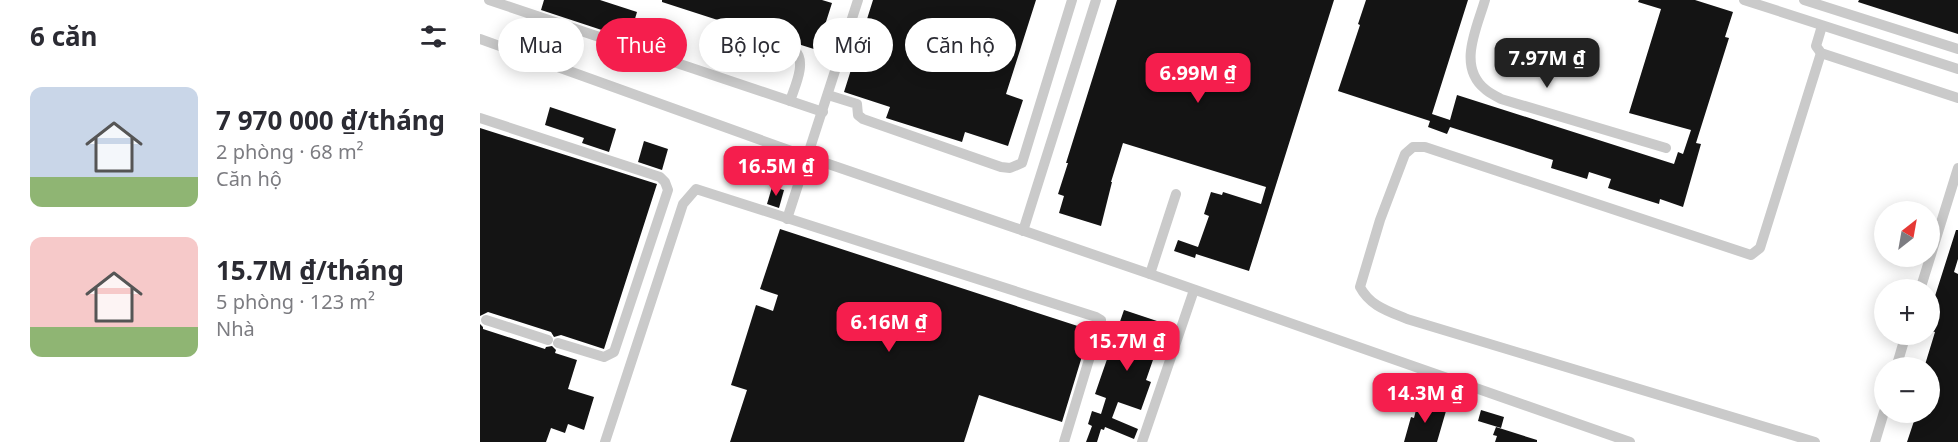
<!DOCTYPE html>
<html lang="vi">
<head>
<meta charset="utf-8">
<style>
  :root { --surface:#fff; --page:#f7f7f7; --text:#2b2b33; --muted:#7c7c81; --accent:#f51e4d }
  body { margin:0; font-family:"Noto Sans",sans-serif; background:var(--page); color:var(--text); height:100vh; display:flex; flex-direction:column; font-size:22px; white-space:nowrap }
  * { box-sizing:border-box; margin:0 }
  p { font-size:20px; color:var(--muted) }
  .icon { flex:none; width:33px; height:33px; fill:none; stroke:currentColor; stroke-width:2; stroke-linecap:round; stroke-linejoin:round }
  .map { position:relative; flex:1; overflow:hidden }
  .sheet { display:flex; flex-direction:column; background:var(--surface); width:480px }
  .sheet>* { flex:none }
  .banner { position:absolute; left:18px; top:18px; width:570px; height:54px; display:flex; gap:12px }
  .needle { width:39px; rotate:31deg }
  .fabs { position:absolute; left:1394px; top:201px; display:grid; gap:12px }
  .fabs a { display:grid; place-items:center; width:66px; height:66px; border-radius:50%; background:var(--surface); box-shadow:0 3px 15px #0003; font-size:30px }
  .price { position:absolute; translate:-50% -51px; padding:0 14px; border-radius:12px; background:var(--accent); color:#fff; font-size:20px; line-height:39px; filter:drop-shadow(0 2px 3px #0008) }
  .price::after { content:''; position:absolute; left:50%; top:36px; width:18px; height:14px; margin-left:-9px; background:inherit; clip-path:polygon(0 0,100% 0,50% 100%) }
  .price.current { background:#222; color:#fff }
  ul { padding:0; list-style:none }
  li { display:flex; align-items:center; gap:18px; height:150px; padding:0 30px }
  li span { display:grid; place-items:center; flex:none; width:168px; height:120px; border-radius:12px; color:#555 }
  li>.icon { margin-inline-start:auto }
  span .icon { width:72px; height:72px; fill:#fffc; stroke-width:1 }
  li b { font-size:26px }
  h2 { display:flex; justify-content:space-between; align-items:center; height:72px; padding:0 30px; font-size:26px }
  .tag { padding:0 21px; border-radius:27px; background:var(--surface); box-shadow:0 3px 15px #0003; font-size:21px; line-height:54px }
  .tag.current { background:var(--accent); color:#fff }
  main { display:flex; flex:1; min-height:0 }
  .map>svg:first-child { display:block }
  .building { fill:#141414 }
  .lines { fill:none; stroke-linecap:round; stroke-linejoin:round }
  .minor { stroke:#cacaca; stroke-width:10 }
</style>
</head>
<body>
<main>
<section class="sheet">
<h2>6 căn<svg class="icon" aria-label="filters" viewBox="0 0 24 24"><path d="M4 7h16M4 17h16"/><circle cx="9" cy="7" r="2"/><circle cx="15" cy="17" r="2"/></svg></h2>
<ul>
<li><span style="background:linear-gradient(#c9d6e8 75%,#8fb573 0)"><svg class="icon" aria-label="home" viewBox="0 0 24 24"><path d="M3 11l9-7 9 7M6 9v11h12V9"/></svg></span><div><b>7 970 000 ₫/tháng</b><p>2 phòng · 68 m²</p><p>Căn hộ</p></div></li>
<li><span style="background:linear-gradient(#f6c9c9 75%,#8fb573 0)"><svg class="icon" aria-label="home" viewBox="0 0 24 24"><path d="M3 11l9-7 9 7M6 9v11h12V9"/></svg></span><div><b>15.7M ₫/tháng</b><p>5 phòng · 123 m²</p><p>Nhà</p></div></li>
</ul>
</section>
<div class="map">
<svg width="1478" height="442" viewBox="0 0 1478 442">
  <rect width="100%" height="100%" fill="#fff"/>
  <g class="building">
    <path d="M64 0H120L157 12 149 39 61 10Z"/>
    <path d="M182 0H342L352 3 337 50 318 44 304 36 289 32 281 34 182 2Z"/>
    <path d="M393 0H556L526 94 543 100 528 146 485 132 482 142 406 118 410 107 364 92Z"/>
    <path d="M637 0H854L769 271 716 254 715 258 694 251 698 240 718 247 729 216 724 214 731 192 742 195 743 192 781 204 786 187 643 143 631 182H632L621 226 579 213 584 196 578 194 588 163H586Z"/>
    <path d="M886 0H988L952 114 970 120 977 95 1194 164 1198 152 1203 154 1211 130 1149 113 1181 9 1158 2 1159 0H1215L1253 12 1245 37 1249 38 1216 143 1221 144 1203 207 1180 199 1179 204 1128 188 1131 179 1109 172 1107 179 1071 168 1073 160 970 127 967 134 948 127 950 121 858 91 880 25 878 24Z"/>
    <path d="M1379 0H1478V34L1378 2Z"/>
    <path d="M70 107 136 129 129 152 102 143 104 138 65 125Z"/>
    <path d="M0 128 177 184 124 349 81 335 74 337 71 332 8 312 0 316Z"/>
    <path d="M164 141 188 149 182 170 158 162Z"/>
    <path d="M292 187 304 190 299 208 287 204Z"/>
    <path d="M300 229 610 330 582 422 499 395 484 442H250L267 390 251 385 276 305 293 311 298 295 280 289Z"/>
    <path d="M1476 230H1478V259L1474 272 1478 274V442H1427L1437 412H1449V368H1444L1455 332 1449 330V315Z"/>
    <path d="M644 310 686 324 682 335 686 336 678 358 674 357 666 380 671 382 661 410 638 402 632 418 658 429 654 439 625 427 624 430 621 429 617 442H606L612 426 608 424 612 411 621 414 626 398 615 394Z"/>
    <path d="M0 324 3 327V329L65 349 66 347 72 346 76 350 75 353 97 360 88 389 114 397 104 430 88 424 85 433 71 428 66 442H0Z"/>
    <path d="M938 402 966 411 957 442H924L931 417 934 418Z"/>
    <path d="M1001 410 1024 417 1021 428 998 421Z"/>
    <path d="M1016 427 1057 440V442H1015L1017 436 1013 435Z"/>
  </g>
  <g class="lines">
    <g class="minor">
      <path d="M9 0 343 112"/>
      <path d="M1005 0C997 28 977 66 1005 89 1009 93 1016 96 1021 99L1186 148"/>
      <path d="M1264 0 1478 69"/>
      <path d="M1324 0 1478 49"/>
      <path d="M1342 26 1336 46 1341 53 1478 98"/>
      <path d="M0 39 328 157 670 274 1150 442"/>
      <path d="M287 39C295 42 308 44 314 50 328 61 314 88 310 101"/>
      <path d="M348 95 377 104 378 115 383 119 521 167 530 168 542 163 592 0"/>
      <path d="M0 118 180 177 185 182 188 190 134 352 124 357 78 343"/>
      <path d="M307 219 378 0"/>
      <path d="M543 231 616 0"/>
      <path d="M670 274 696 194"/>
      <path d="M1440 290 1478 168"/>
      <path d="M6 320 68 340"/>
      <path d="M1416 368 1426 334"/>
      <path d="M125 442 203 204 216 189 616 317 621 320 584 442"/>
      <path d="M662 442 714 290"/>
      <path d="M1335 442 927 319C908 311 890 306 880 287L900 220 925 154 933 147H945L1271 255 1280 248 1341 53"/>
      <path d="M1395 442 1404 412"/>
    </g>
  </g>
</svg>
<div class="fabs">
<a><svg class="needle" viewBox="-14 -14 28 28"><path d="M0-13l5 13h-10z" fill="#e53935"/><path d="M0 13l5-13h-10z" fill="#7c7c81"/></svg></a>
<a>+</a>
<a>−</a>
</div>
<b class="price current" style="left:1067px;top:89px">7.97M ₫</b>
<b class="price" style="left:718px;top:104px">6.99M ₫</b>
<b class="price" style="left:296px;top:197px">16.5M ₫</b>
<b class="price" style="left:409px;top:353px">6.16M ₫</b>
<b class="price" style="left:647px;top:372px">15.7M ₫</b>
<b class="price" style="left:945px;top:424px">14.3M ₫</b>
<div class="banner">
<a class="tag">Mua</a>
<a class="tag current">Thuê</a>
<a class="tag">Bộ lọc</a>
<a class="tag">Mới</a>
<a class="tag">Căn hộ</a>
</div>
</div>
</main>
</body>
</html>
